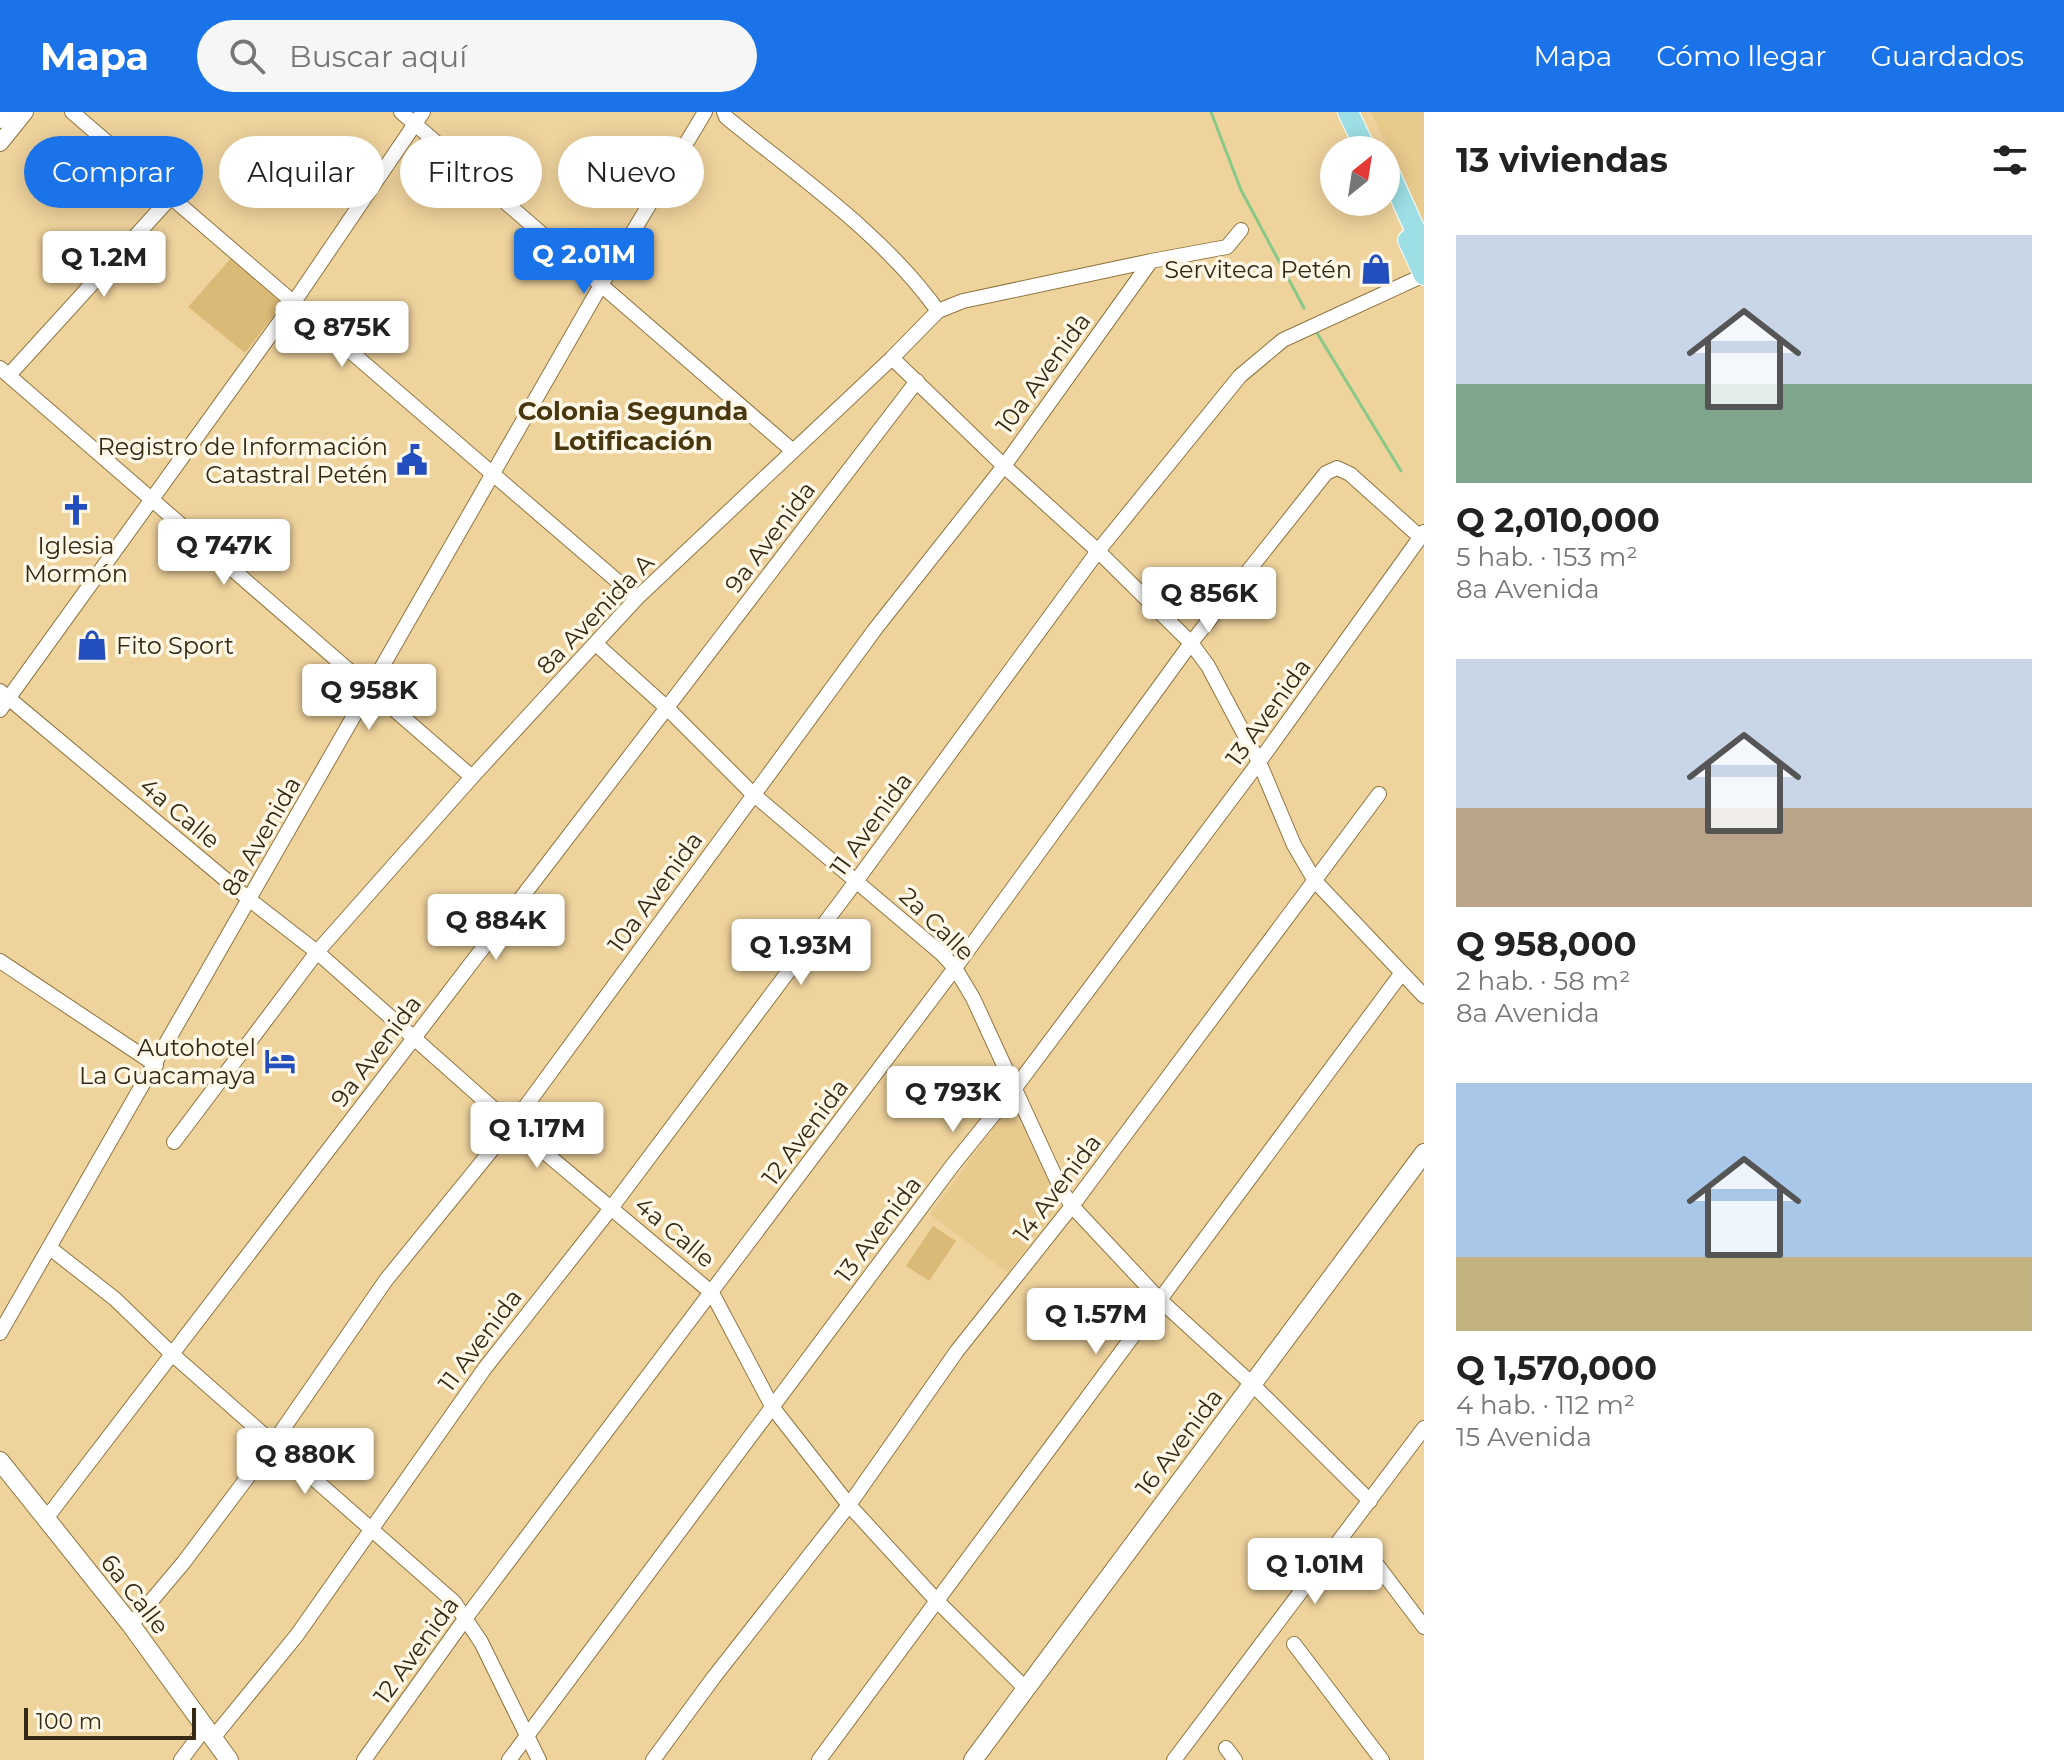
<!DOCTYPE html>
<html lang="es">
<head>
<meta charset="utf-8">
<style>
  :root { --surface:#fff; --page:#f6f6f6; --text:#222; --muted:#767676; --accent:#1a73e8 }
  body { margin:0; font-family:Montserrat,sans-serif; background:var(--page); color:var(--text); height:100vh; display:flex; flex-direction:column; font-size:30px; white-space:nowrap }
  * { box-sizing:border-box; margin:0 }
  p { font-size:26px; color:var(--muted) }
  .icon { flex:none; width:44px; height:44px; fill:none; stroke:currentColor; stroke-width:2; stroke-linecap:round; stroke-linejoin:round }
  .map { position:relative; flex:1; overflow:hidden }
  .drawer { display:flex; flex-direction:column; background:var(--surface); width:640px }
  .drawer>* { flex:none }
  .top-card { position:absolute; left:24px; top:24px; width:760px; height:72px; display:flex; gap:16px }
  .needle { width:52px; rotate:30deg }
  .buttons { position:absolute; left:1320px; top:24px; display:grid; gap:16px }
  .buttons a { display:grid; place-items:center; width:80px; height:80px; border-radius:50%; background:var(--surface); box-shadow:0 4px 20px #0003; font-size:40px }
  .scale { position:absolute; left:24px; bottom:20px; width:172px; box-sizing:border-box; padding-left:8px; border:4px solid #342914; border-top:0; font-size:22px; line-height:28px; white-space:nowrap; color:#342914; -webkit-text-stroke:6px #fff7e7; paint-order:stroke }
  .price { position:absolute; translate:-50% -68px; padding:0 18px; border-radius:8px; background:#fff; color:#222; font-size:26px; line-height:52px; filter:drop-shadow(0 2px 4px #0008) }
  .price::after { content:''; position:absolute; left:50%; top:48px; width:24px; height:18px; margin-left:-12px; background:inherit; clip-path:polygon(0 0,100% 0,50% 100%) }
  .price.selected { background:var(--accent); color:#fff }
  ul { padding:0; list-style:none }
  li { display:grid; align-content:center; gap:16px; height:424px; padding:0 32px }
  li span { display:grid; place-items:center; height:248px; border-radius:0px; color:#555 }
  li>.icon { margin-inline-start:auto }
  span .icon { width:144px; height:144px; fill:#fffc; stroke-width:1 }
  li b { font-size:34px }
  h2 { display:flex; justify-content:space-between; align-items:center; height:96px; padding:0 32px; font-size:34px }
  .tag { padding:0 28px; border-radius:36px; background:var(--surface); box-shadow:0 4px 20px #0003; font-size:28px; line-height:72px }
  .tag.selected { background:var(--accent); color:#fff }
  header { display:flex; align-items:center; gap:48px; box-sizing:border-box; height:112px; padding:0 40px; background:var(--accent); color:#fff }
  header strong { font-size:38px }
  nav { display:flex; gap:44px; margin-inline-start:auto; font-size:28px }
  .search { width:560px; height:72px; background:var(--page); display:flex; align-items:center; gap:20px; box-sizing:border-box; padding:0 28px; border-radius:44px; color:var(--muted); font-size:30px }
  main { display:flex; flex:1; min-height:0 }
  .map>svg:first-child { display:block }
  .built { fill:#e9ca8d }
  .green { fill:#dbb976 }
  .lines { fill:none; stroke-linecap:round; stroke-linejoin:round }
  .stream { stroke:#89c987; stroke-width:3 }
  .minor-casing { stroke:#8e7541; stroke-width:16 }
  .tertiary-casing { stroke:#8e7541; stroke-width:18 }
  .secondary-casing { stroke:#8e7541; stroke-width:20 }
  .primary-casing { stroke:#fff; stroke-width:22 }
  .minor { stroke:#fff; stroke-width:14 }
  .tertiary { stroke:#fff; stroke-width:16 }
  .secondary { stroke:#fff; stroke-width:18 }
  .primary { stroke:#9ddfe5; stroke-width:20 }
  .labels { text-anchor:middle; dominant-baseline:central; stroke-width:7; stroke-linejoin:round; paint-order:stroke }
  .poi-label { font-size:24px; fill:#342914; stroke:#fff7e7; text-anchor:end }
  .street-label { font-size:24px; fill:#342914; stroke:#fff7e7 }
  .neighbourhood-label { font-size:26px; font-weight:bold; fill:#49370f; stroke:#fff7e7 }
</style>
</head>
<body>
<header>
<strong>Mapa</strong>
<div class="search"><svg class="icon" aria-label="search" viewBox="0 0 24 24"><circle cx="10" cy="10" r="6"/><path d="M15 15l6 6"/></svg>Buscar aquí</div>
<nav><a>Mapa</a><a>Cómo llegar</a><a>Guardados</a></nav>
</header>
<main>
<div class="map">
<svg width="1424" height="1648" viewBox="0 0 1424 1648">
  <rect width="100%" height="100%" fill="#efd39d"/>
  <g class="built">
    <path d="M1371 0H1424V113Z"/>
    <path d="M1006 999 1022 1013 1059 1092 1008 1161 930 1102Z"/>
  </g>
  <g class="green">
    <path d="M232 145 281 189 280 195 245 241 188 195Z"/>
    <path d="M933 1114 956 1129 929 1169 906 1154Z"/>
  </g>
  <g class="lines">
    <g class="stream">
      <path d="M1211 0 1241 78 1304 196"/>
      <path d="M1317 221 1401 359"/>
    </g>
    <defs>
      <g id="minor">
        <path d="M72 0 637 486"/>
        <path d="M401 0 793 339"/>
        <path d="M724 0 726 5C799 65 883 122 938 199"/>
        <path d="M892 246 1004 354 1098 439 1191 531 1208 554 1259 650 1294 733 1315 769 1424 884"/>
        <path d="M0 256 472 665"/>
        <path d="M9 263 171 85"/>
        <path d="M596 532 667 596 753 682 942 842 955 856 973 886 1061 1077 1072 1094 1161 1189 1252 1272 1370 1389"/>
        <path d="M0 579 250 788 317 840 512 1013 712 1181 773 1296 849 1393 937 1489 1026 1577"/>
        <path d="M0 598 294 190 423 0"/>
        <path d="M0 849 156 953"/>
        <path d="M174 1030 317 840 472 665 637 486 892 246 938 199 963 189 1151 149"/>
        <path d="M50 1136 115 1187 172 1242 454 1490 481 1530 539 1648"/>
        <path d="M0 1221 601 173 705 0"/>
        <path d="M45 1408 917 269"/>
        <path d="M1365 1437 1424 1515"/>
        <path d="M131 1513 184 1450 274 1330 386 1168 512 1013 876 516 1004 354 1151 149 1227 135 1241 118"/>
        <path d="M1294 1532 1382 1648"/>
        <path d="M213 1626 297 1523 485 1256 612 1095 857 768 1098 439 1240 264 1283 228 1424 163"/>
        <path d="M1226 1636 1235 1648"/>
        <path d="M181 1648 205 1616"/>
        <path d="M364 1648 465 1507 955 856 1191 531 1326 361 1337 356 1350 362 1419 424"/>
        <path d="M509 1648 952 1054 1015 976 1259 650 1424 420"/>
        <path d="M653 1648 714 1565 849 1393 957 1239 1072 1094 1379 682"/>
        <path d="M819 1648 1401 862"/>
        <path d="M1174 1648 1424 1316"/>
      </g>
      <g id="tertiary">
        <path d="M0 8 7 0"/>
        <path d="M0 31 25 0"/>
      </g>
      <g id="secondary">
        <path d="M0 1349 131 1513 229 1648"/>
        <path d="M973 1648 1424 1041"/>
      </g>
      <g id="primary">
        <path d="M1348 0 1366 38"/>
        <path d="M1386 53 1424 138"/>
        <path d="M1408 128 1424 163"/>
      </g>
    </defs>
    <use href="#minor" class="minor-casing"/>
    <use href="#tertiary" class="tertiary-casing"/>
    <use href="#secondary" class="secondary-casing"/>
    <use href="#primary" class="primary-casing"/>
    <use href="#minor" class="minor"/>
    <use href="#tertiary" class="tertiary"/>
    <use href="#secondary" class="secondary"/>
    <use href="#primary" class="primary"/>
  </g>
  <defs>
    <symbol id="shop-bare" viewBox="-9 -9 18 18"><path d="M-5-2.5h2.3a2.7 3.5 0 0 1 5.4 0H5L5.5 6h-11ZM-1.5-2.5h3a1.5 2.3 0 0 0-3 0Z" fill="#224fbd" stroke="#fff7e7" stroke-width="2.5" paint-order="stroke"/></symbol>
    <symbol id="civic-bare" viewBox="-9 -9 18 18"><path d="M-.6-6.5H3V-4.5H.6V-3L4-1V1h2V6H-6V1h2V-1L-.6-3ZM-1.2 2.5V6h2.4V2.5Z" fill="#224fbd" stroke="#fff7e7" stroke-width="2.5" paint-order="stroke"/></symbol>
    <symbol id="church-bare" viewBox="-9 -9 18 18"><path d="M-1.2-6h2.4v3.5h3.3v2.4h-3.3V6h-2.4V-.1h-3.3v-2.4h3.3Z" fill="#224fbd" stroke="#fff7e7" stroke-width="2.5" paint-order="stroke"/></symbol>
    <symbol id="hotel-bare" viewBox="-9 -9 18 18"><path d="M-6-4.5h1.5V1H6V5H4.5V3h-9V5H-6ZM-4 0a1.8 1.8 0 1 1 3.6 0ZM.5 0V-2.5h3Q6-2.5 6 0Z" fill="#224fbd" stroke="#fff7e7" stroke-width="2.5" paint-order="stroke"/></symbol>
  </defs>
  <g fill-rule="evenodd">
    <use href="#shop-bare" x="1354" y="135" width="44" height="44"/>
    <use href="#civic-bare" x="390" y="326" width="44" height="44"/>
    <use href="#church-bare" x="54" y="376" width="44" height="44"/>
    <use href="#shop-bare" x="70" y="511" width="44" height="44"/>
    <use href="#hotel-bare" x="258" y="927" width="44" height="44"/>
  </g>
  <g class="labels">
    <g class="poi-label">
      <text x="1352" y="157">Serviteca Petén</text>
      <text x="388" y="334">Registro de Información<tspan x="388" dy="28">Catastral Petén</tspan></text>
      <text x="76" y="433" text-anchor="middle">Iglesia<tspan x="76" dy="28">Mormón</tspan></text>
      <text x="116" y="533" text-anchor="start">Fito Sport</text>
      <text x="256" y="935">Autohotel<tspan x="256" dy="28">La Guacamaya</tspan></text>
    </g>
    <g class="street-label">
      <text transform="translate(1043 261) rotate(-54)">10a Avenida</text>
      <text transform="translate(770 425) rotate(-53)">9a Avenida</text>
      <text transform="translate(595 502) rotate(-46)">8a Avenida A</text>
      <text transform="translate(1268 600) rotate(-54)">13 Avenida</text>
      <text transform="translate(180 701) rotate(40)">4a Calle</text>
      <text transform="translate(871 712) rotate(-54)">11 Avenida</text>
      <text transform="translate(261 724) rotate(-60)">8a Avenida</text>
      <text transform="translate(655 780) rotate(-54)">10a Avenida</text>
      <text transform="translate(937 812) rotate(44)">2a Calle</text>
      <text transform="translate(376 939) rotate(-53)">9a Avenida</text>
      <text transform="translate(805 1020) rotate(-53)">12 Avenida</text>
      <text transform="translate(1057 1076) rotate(-53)">14 Avenida</text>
      <text transform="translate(878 1117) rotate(-53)">13 Avenida</text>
      <text transform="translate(675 1120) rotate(40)">4a Calle</text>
      <text transform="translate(480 1228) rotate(-53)">11 Avenida</text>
      <text transform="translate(1179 1330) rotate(-53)">16 Avenida</text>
      <text transform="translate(135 1482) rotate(52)">6a Calle</text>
      <text transform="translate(416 1538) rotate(-54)">12 Avenida</text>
    </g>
    <g class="neighbourhood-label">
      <text x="633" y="299">Colonia Segunda<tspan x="633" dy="30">Lotificación</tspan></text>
    </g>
  </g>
</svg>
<div class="buttons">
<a><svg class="needle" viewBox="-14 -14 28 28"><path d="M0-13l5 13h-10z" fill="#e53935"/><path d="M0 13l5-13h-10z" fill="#767676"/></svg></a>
</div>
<div class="scale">100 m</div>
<b class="price selected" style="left:584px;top:184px">Q 2.01M</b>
<b class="price" style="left:104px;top:187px">Q 1.2M</b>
<b class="price" style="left:342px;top:257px">Q 875K</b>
<b class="price" style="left:224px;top:475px">Q 747K</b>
<b class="price" style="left:1209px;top:523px">Q 856K</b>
<b class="price" style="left:369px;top:620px">Q 958K</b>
<b class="price" style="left:496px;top:850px">Q 884K</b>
<b class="price" style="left:801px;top:875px">Q 1.93M</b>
<b class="price" style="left:953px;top:1022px">Q 793K</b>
<b class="price" style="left:537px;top:1058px">Q 1.17M</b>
<b class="price" style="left:1096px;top:1244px">Q 1.57M</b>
<b class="price" style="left:305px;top:1384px">Q 880K</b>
<b class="price" style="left:1315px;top:1494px">Q 1.01M</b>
<div class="top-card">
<a class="tag selected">Comprar</a>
<a class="tag">Alquilar</a>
<a class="tag">Filtros</a>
<a class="tag">Nuevo</a>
</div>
</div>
<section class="drawer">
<h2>13 viviendas<svg class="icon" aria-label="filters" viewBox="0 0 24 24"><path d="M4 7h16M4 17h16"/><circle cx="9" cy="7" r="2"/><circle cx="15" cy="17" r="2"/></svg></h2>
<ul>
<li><span style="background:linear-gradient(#c9d6e8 60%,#7fa58c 0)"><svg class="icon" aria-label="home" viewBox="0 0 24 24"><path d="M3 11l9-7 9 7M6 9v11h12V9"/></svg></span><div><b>Q 2,010,000</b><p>5 hab. · 153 m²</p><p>8a Avenida</p></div></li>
<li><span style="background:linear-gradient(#c9d6e8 60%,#b9a48a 0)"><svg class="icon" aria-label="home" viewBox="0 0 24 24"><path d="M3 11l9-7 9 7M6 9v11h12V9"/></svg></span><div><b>Q 958,000</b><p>2 hab. · 58 m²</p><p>8a Avenida</p></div></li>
<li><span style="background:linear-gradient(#a9c7e8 70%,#c2b280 0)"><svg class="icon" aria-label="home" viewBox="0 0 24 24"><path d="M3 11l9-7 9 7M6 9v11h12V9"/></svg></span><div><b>Q 1,570,000</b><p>4 hab. · 112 m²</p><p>15 Avenida</p></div></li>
</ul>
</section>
</main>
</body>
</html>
